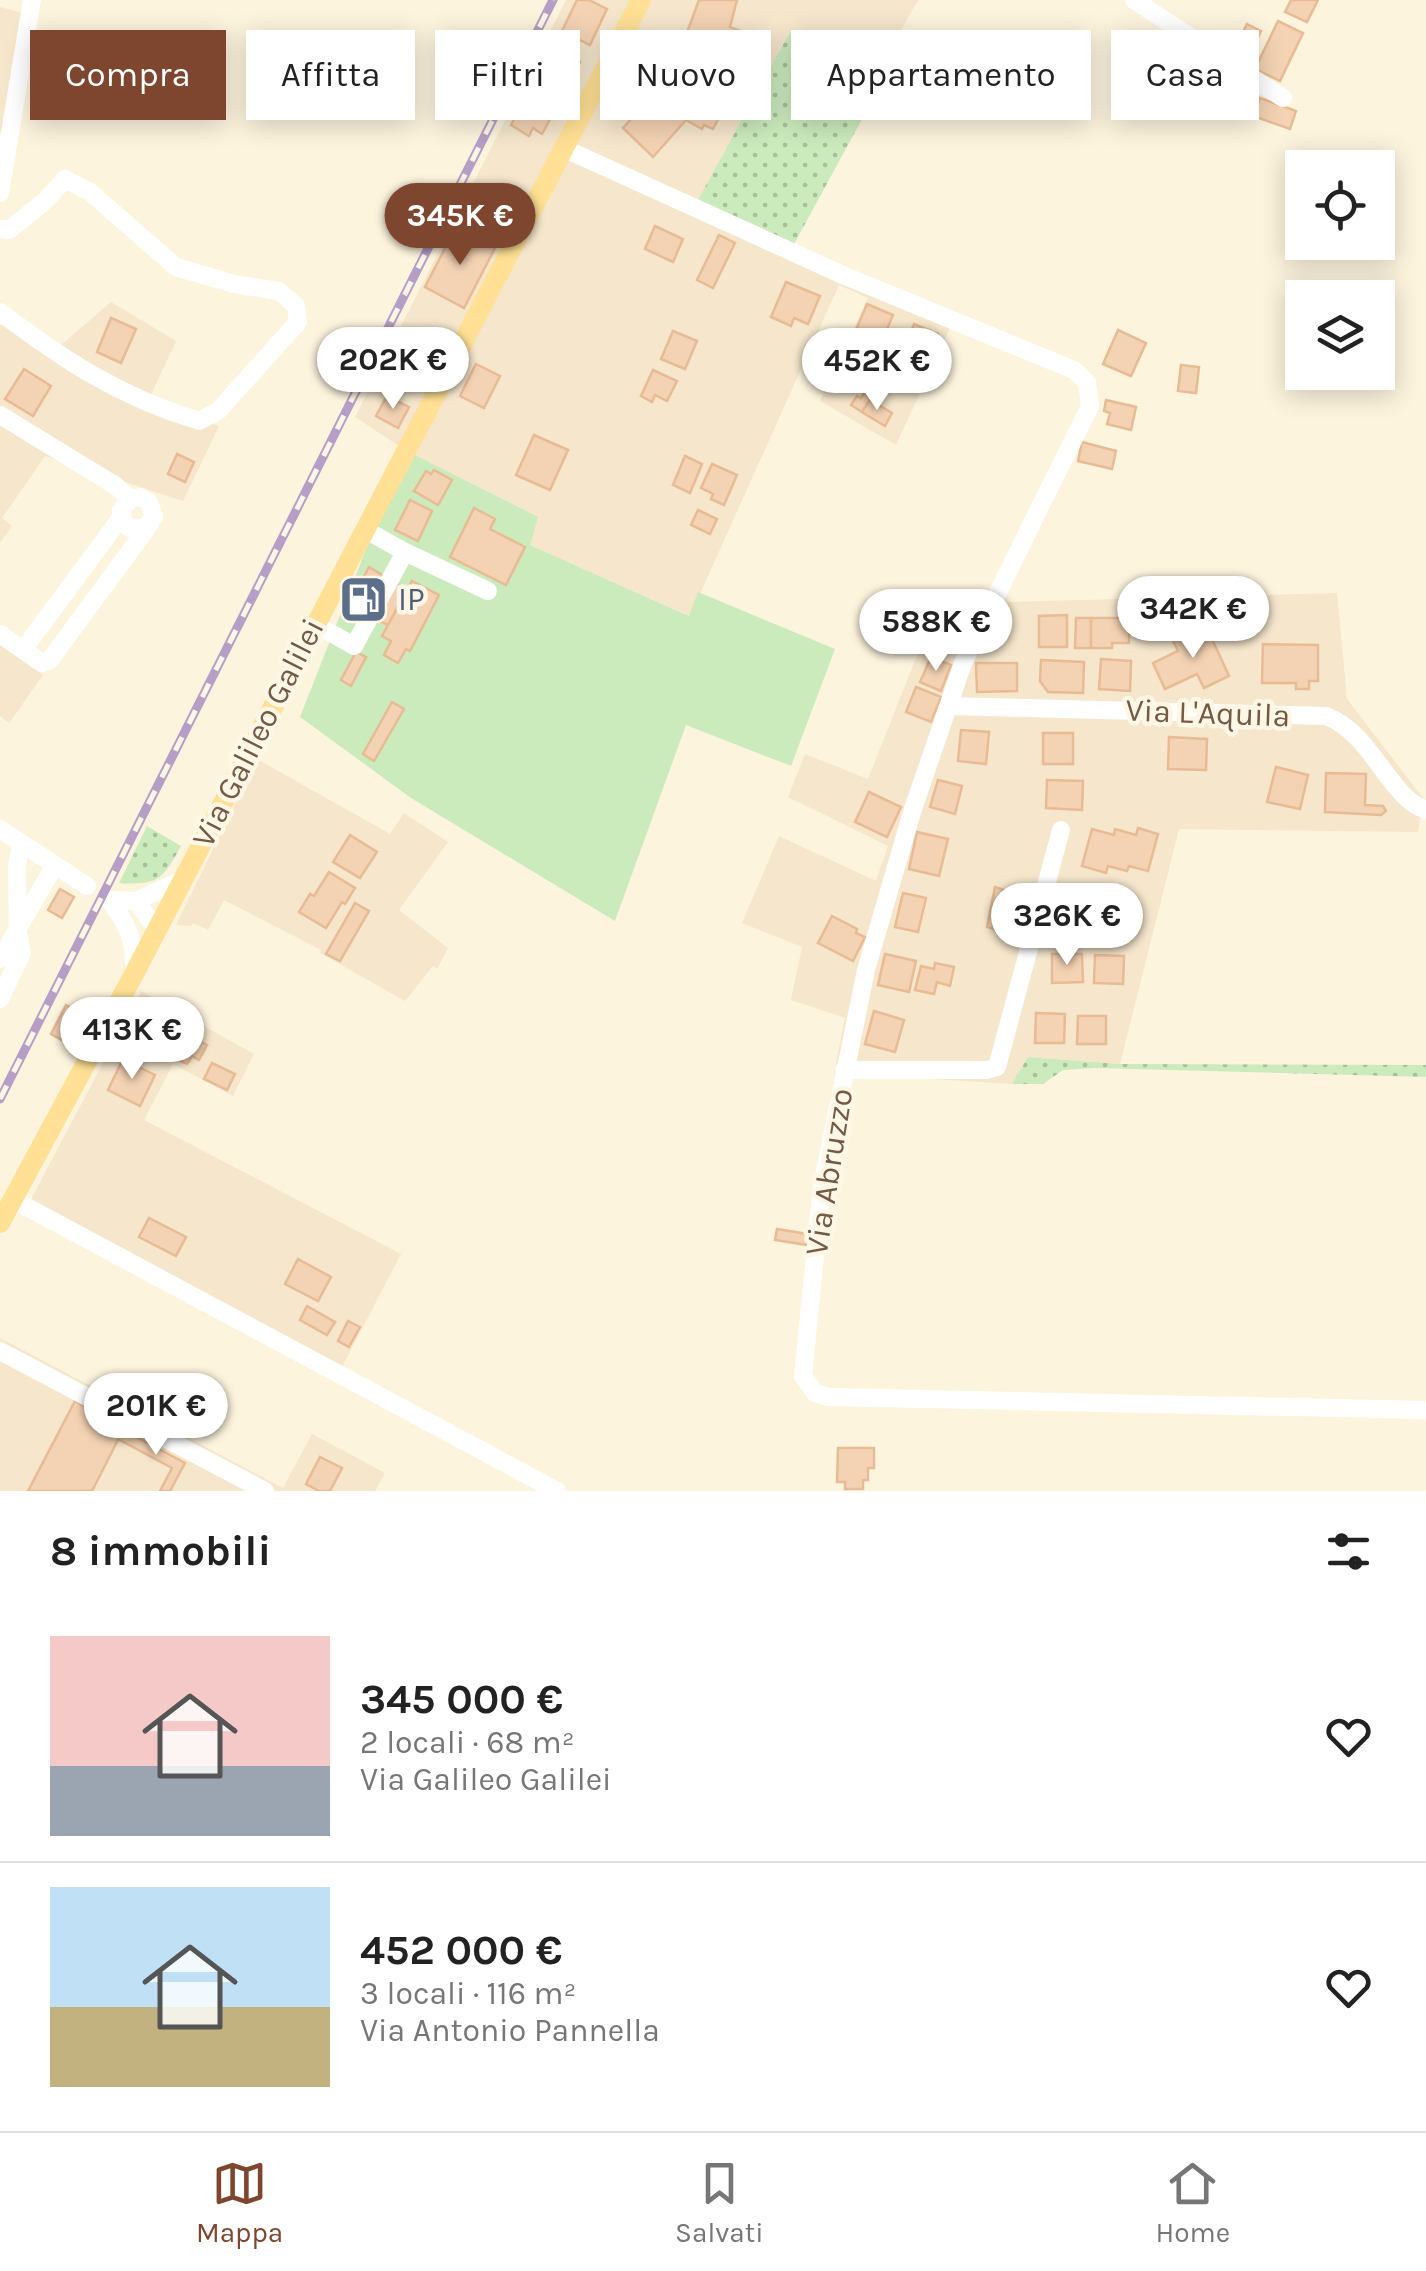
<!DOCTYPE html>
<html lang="it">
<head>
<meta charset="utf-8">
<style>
  :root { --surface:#fff; --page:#f2f2f2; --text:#222; --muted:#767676; --line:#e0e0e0; --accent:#7e462e }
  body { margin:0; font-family:Karla,sans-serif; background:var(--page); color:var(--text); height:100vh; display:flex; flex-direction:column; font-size:38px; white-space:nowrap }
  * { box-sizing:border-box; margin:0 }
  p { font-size:32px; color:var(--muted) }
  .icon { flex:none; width:55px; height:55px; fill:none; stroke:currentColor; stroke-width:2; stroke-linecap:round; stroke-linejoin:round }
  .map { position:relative; height:1491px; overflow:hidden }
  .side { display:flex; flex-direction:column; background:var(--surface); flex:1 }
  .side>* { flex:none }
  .guide { position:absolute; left:30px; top:30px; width:1368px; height:90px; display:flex; gap:20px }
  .buttons { position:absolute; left:1285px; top:150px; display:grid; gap:20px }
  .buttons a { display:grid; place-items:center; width:110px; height:110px; border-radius:0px; background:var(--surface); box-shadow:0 5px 25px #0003; font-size:50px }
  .price { position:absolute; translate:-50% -85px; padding:0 22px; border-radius:35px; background:#fff; color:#222; font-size:32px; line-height:65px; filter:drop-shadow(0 2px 5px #0008) }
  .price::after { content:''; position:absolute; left:50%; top:60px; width:30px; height:22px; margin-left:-15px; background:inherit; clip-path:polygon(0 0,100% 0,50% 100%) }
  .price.current { background:var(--accent); color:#fff }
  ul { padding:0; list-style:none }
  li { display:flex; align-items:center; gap:30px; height:250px; padding:0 50px }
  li+li { border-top:2px solid var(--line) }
  li span { display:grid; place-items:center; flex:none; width:280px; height:200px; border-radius:0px; color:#555 }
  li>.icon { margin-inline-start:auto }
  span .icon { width:120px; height:120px; fill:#fffc; stroke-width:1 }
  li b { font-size:42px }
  h2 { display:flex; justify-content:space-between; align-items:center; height:120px; padding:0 50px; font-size:42px }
  .chip { padding:0 35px; border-radius:0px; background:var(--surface); box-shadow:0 5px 25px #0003; font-size:35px; line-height:90px }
  .chip.current { background:var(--accent); color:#fff }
  .dock { display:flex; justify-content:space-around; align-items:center; height:140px; border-top:2px solid var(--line); background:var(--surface); font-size:28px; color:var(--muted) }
  .dock a { display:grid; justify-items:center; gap:5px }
  .dock .current { color:var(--accent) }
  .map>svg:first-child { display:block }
  .residential { fill:#f5e6cc }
  .grass { fill:url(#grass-dots) }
  .garden { fill:#cbebbd }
  .building { fill:#f4d3b4; stroke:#e8bb94; stroke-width:2.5 }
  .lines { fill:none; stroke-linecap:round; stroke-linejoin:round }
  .minor { stroke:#fff; stroke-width:18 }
  .major { stroke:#ffe094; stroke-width:20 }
  .rail-casing { stroke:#b79ec6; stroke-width:9 }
  .rail { stroke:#fff7e6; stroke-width:5; stroke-dasharray:15; stroke-linecap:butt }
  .labels { text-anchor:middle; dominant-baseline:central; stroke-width:9; stroke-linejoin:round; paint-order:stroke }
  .service-label { font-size:32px; fill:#4e5e75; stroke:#fff7e6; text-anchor:start }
  .street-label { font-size:32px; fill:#745a45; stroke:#fff7e6 }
</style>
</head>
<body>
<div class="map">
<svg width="1426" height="1491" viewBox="0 0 1426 1491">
  <defs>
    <pattern id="grass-dots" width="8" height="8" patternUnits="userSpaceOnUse" patternTransform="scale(2.5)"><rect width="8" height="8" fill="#cbebbd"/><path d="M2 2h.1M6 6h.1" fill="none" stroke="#a9c19b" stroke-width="1.8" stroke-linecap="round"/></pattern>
  </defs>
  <rect width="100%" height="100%" fill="#fdf4de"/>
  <g class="residential">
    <path d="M566 0H918L877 73 790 32 699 200 950 328 896 445 820 401 868 298 839 285 690 616 530 545 419 459 355 417Z"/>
    <path d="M0 7 23 13 6 134 0 132Z"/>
    <path d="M111 302 176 341 150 397 219 426 183 501 45 456 2 518 12 526 0 543V325L61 345Z"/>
    <path d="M1337 593 1347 699 1423 798 1418 832 1179 829 1120 1064 1028 1057 1012 1084 834 1073 845 1018 791 1000 802 947 742 923 779 836 876 881 888 846 788 797 805 754 868 779 931 620 965 628 974 603Z"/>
    <path d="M0 645 43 675 9 723 0 716Z"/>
    <path d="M257 759 390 834 404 813 448 842 399 910 448 948 437 969 433 966 405 1001 320 953 321 950 224 900 208 930 193 923 191 926 176 925Z"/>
    <path d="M141 991 254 1054 233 1096 173 1064 144 1120 401 1254 342 1367 30 1201Z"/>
    <path d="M0 1338 283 1488 312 1434 385 1473 375 1491H0Z"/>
  </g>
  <g class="grass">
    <path d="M790 32 886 75 793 246 698 200Z"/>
    <path d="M147 826 181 846C162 880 159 885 119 883Z"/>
    <path d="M1028 1057 1120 1064 1426 1065V1077L1094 1068 1063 1070 1043 1084H1012Z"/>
  </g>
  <path class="garden" d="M405 450 538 517 530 545 689 616 698 592 835 649 791 766 686 725 615 921 411 798 300 717Z"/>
  <g class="building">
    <path d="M577 0H589L607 9 590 45 562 31Z"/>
    <path d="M699 0H737L730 27 751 35 744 52 760 60 748 80 734 74 725 88 733 91 713 129 704 125 702 129 686 120 653 157 623 128 658 89 677 60Z"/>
    <path d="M1291 0H1318L1307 22 1285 12Z"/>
    <path d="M1278 21 1303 33 1280 81 1255 69Z"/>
    <path d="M1247 24 1261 31 1248 59 1233 52Z"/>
    <path d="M546 45 580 62 566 89 532 72Z"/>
    <path d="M1260 98 1296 111 1290 129 1253 116Z"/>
    <path d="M525 99 553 114 542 134 533 128 529 136 511 125Z"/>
    <path d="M471 197 506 214 493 240 458 222Z"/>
    <path d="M655 226 683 239 673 262 645 249Z"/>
    <path d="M456 227 495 248 464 308 425 287Z"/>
    <path d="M719 235 735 243 713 288 697 280Z"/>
    <path d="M786 282 820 296 808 324 794 318 791 326 771 317Z"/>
    <path d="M867 304 893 315 882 341 856 330Z"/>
    <path d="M111 318 136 329 121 363 97 352Z"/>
    <path d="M914 324 938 334 927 359 904 349Z"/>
    <path d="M1118 330 1146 343 1131 376 1103 364Z"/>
    <path d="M673 331 697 341 685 369 661 359Z"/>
    <path d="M871 339 892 348 886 364 865 355Z"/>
    <path d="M476 364 500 376 484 408 460 396Z"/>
    <path d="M1181 365 1199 367 1196 393 1178 391Z"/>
    <path d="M24 369 51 386 33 416 5 399Z"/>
    <path d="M653 370 677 381 667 401 655 395 652 402 641 396Z"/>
    <path d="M869 384 877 389 862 412 851 405 857 396 861 398Z"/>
    <path d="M387 396 409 407 398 428 376 416Z"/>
    <path d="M870 400 892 413 885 426 862 412Z"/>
    <path d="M1106 400 1136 407 1131 430 1107 424 1110 413 1104 411Z"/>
    <path d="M534 435 568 450 550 490 516 475Z"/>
    <path d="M1082 442 1116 451 1112 469 1078 461Z"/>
    <path d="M177 454 194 462 185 482 168 474Z"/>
    <path d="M685 456 702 464 690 493 673 485Z"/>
    <path d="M712 464 737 475 724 505 711 499 713 494 701 488Z"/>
    <path d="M434 470 452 480 438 505 414 491 426 471 431 474Z"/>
    <path d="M410 500 432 511 418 541 395 530Z"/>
    <path d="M474 508 495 519 490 529 525 547 506 585 450 557Z"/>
    <path d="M698 510 717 519 710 534 691 525Z"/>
    <path d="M369 567 407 590 388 625 349 605Z"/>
    <path d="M412 581 439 595 410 651 406 649 398 663 384 655 391 641 382 636Z"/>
    <path d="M1067 615V647H1039V616Z"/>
    <path d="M1076 618H1091V648H1075Z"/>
    <path d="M1091 618H1129V643H1112V648H1091Z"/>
    <path d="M1206 626 1229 676 1204 688 1197 674 1165 689 1153 663 1178 651 1173 641Z"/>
    <path d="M1263 644 1318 645V681H1309V689H1296V683H1262Z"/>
    <path d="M356 652 366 657 351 686 341 680Z"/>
    <path d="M931 657 951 665 941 691 920 682Z"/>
    <path d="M1101 659 1131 661 1130 691 1099 689Z"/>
    <path d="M1041 660 1084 662 1083 693 1048 692 1040 681Z"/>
    <path d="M976 663H1017V691L977 692Z"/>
    <path d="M916 687 941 697 931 722 906 712Z"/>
    <path d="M392 702 404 709 374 761 363 754Z"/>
    <path d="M961 730 989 732 986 764 958 761Z"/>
    <rect x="1043" y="733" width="30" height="31"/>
    <path d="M1169 737 1207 739 1206 770 1168 769Z"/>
    <path d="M1276 767 1308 775 1300 809 1267 802Z"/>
    <path d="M1326 773 1366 774 1365 805 1383 806 1386 811 1381 815 1325 812Z"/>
    <path d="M938 780 962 786 955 814 930 807Z"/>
    <path d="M1047 780 1083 781 1082 810 1046 808Z"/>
    <path d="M869 792 901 807 887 837 855 822Z"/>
    <path d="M1138 828 1158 834 1148 871 1129 866 1127 871 1108 866 1106 873 1082 866 1092 829 1114 835 1115 829 1136 835Z"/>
    <path d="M917 832 948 839 939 876 909 869Z"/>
    <path d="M350 835 377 852 360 878 333 862Z"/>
    <path d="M329 872 355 888 345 904 342 902 326 928 299 912 310 894 314 896Z"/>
    <path d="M995 887 1025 897 1013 935 987 927Z"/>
    <path d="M60 889 74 897 62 918 48 910Z"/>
    <path d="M903 893 926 898 918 932 895 927Z"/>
    <path d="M1111 896V913H1101L1102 931 1063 932V908H1068L1067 897Z"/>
    <path d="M355 903 369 911 340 961 326 954Z"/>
    <path d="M832 916 857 929 856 933 865 937 853 961 818 943Z"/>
    <path d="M885 954 916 961 909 992 878 985Z"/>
    <path d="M1052 954H1082L1083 982 1052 983Z"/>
    <path d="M1095 955 1124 956 1123 984 1094 983Z"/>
    <path d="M935 963 954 967 950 986 937 982 934 994 915 990 921 966 934 969Z"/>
    <path d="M66 1005 75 1010 72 1016 83 1022 71 1045 51 1034Z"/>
    <path d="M874 1011 904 1020 895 1052 865 1044Z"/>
    <path d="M1036 1013 1065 1014 1064 1043H1035Z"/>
    <path d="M1078 1016H1106V1044H1077Z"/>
    <path d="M170 1026 207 1045 199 1060 192 1056 187 1064 158 1050Z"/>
    <path d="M123 1059 155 1075 140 1106 108 1090Z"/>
    <path d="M212 1063 235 1074 227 1090 204 1079Z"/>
    <path d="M149 1218 186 1237 176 1256 139 1237Z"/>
    <path d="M777 1229 808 1234 807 1245 775 1240Z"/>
    <path d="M298 1259 331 1277 318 1301 285 1284Z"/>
    <path d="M307 1306 335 1322 327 1335 300 1320Z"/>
    <path d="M348 1321 360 1327 349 1347 338 1341Z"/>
    <path d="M75 1401 123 1430 92 1491H28Z"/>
    <path d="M123 1430 185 1463 170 1491H160L172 1468 118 1439Z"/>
    <path d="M838 1448H874V1468H868V1480H863V1489H845V1482H837Z"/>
    <path d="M320 1457 342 1468 330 1491H319L306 1484Z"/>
  </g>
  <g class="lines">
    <g class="minor">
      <path d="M1134 0 1283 98"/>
      <path d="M563 148 845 276 1074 370 1087 382 1090 406 963 663 912 812 866 970 822 1186 803 1376 815 1393 829 1397 1426 1410"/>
      <path d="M0 193 32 0"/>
      <path d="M0 229 9 230 46 200 65 179 90 192 176 267 234 284 279 291 296 306 298 322 218 411 199 421C120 397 65 361 0 312"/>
      <path d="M0 415 116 486 130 499 140 497 149 502 154 517 144 528H130L123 521 121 511 130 499"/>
      <path d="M405 552 488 591"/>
      <path d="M315 624 354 646 405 552 364 529"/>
      <path d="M0 634 42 663 50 660 150 524"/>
      <path d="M23 650 122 516"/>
      <path d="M950 706 1326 716C1372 733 1389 798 1426 810"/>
      <path d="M0 829 87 886"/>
      <path d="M109 900C129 926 135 940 134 973"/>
      <path d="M109 900 136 901 182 880"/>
      <path d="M136 901 156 929"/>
      <path d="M0 959 55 865"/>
      <path d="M0 999 22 953 18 933 17 866 21 844"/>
      <path d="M844 1070H987L997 1067 1061 830"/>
      <path d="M12 1199 557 1491"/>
      <path d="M0 1351 265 1491"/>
    </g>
    <path class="major" d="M0 1223 134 974 641 0"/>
    <defs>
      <path id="rail" d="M0 1099 553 0"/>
    </defs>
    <use href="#rail" class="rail-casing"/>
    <use href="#rail" class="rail"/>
  </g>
  <defs>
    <symbol id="fuel-square" viewBox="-11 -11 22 22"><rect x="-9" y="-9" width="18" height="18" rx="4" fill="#5c6f8a" stroke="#fff7e6"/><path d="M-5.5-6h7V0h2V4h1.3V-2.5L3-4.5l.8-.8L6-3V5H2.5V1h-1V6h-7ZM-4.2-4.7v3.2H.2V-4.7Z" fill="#fff"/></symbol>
  </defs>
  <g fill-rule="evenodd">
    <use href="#fuel-square" x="336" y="572" width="55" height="55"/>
  </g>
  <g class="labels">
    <g class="service-label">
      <text x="398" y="599">IP</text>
    </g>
    <g class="street-label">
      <text transform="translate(1208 713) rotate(2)">Via L'Aquila</text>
      <text transform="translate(258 733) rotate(-63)">Via Galileo Galilei</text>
      <text transform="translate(829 1172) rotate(-81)">Via Abruzzo</text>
    </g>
  </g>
</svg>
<div class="buttons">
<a><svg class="icon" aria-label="locate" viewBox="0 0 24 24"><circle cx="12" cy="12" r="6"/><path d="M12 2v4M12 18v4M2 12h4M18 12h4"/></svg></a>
<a><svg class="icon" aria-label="layers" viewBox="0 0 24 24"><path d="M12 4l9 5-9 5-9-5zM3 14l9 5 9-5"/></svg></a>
</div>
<b class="price current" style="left:460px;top:268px">345K €</b>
<b class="price" style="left:393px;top:412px">202K €</b>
<b class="price" style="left:877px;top:413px">452K €</b>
<b class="price" style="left:1193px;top:661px">342K €</b>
<b class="price" style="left:936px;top:674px">588K €</b>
<b class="price" style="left:1067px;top:968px">326K €</b>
<b class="price" style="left:132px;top:1082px">413K €</b>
<b class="price" style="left:156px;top:1458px">201K €</b>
<div class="guide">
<a class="chip current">Compra</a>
<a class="chip">Affitta</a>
<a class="chip">Filtri</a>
<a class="chip">Nuovo</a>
<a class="chip">Appartamento</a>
<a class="chip">Casa</a>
</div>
</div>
<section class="side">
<h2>8 immobili<svg class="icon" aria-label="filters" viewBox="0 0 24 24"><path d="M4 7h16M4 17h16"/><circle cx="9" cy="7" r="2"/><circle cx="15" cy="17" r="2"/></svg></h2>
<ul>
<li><span style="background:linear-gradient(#f6c9c9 65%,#9aa5b1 0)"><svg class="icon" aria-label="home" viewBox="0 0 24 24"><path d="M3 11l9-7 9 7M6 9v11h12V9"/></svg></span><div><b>345 000 €</b><p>2 locali · 68 m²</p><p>Via Galileo Galilei</p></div><svg class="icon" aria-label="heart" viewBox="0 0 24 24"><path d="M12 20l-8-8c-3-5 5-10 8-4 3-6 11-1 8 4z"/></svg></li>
<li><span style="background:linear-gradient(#bfe0f5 60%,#c2b280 0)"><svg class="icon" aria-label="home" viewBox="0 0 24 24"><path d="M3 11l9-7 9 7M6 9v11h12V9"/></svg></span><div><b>452 000 €</b><p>3 locali · 116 m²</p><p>Via Antonio Pannella</p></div><svg class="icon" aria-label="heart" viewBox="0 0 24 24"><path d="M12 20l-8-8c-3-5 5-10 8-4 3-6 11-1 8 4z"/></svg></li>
</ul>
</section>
<nav class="dock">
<a class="current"><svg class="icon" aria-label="map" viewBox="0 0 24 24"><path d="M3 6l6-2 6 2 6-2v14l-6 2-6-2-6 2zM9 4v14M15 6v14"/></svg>Mappa</a>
<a><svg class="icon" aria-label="saved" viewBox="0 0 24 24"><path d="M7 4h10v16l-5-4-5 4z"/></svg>Salvati</a>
<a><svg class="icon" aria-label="home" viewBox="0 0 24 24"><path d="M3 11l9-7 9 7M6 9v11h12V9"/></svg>Home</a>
</nav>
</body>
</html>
